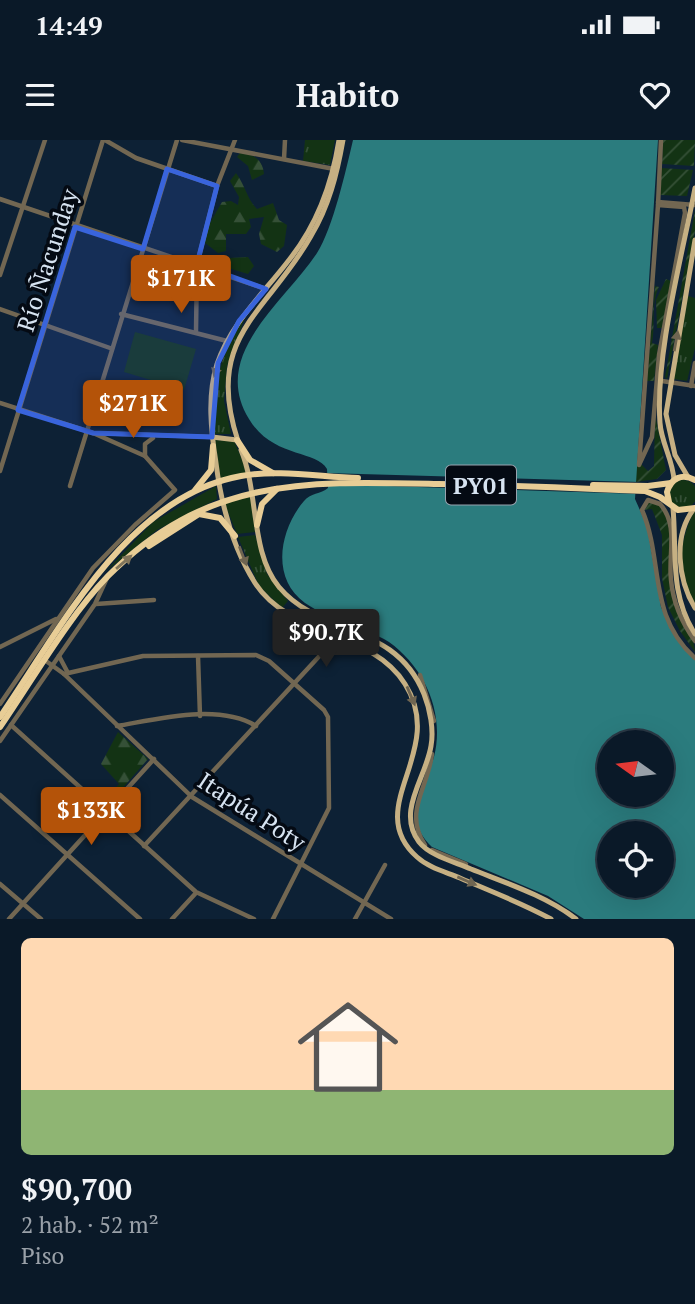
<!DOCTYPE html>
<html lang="es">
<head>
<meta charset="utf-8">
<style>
  :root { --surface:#0a1928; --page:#182634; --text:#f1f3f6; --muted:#99a0a8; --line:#2a3845; --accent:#b45309 }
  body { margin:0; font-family:"PT Serif",serif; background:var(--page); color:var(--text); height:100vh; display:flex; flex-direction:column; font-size:26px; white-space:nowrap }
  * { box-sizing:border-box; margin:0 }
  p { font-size:23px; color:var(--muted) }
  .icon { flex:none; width:38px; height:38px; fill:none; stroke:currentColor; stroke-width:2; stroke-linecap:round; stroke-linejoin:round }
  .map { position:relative; height:779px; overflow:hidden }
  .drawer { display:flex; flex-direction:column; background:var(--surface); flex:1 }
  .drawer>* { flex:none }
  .needle { width:46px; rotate:284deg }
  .tools { position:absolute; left:597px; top:590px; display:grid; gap:14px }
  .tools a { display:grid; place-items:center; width:77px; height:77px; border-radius:50%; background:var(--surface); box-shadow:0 7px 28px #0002,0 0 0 2px var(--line); font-size:35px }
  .price { position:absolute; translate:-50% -60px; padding:0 16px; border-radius:7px; background:var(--accent); color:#fff; font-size:23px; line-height:46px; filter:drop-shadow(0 2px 4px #0008) }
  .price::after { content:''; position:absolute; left:50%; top:42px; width:21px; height:16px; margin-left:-10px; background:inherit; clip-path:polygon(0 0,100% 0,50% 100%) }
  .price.selected { background:#222; color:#fff }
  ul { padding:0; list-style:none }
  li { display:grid; align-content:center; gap:14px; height:371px; padding:0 21px }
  li span { display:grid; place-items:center; height:217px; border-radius:10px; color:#555 }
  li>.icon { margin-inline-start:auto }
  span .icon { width:126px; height:126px; fill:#fffc; stroke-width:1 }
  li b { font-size:30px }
  .status { display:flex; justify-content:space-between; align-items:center; height:49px; padding:0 35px; background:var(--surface); direction:ltr }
  .status svg { height:19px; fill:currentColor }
  header { display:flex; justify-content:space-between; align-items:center; height:91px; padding:0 21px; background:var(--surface); font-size:32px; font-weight:700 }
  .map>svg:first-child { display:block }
  .grass { fill:#133314 }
  .forest { fill:url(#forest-firs) }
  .park { fill:url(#park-tufts) }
  .garden { fill:url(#garden-furrows) }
  .water { fill:#2b7c7e; fill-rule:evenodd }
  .pier { fill:#0d2135 }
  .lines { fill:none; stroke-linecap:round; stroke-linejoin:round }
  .minor { stroke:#726752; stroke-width:4.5 }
  .major { stroke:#c6b083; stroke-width:5 }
  .highway { stroke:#e8cd96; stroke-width:6 }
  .oneway { fill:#6f6551 }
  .oneway2 { fill:#81755b }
  .marked { fill:#3964dc; fill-opacity:0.2; stroke:#3964dc; stroke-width:5; stroke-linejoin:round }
  .labels { text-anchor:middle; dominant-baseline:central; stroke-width:7; stroke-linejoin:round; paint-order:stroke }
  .shield { fill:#040a13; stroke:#97a2ae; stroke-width:2 }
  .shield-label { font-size:23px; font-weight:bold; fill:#d6e3f1 }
  .street-label { font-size:24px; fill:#d6e3f1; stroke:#040a13 }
</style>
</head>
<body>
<div class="status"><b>14:49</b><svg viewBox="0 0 49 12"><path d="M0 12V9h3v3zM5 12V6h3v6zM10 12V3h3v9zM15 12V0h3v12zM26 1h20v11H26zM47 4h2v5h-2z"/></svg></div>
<header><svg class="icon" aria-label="menu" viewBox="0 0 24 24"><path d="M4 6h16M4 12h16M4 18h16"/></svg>Habito<svg class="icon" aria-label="heart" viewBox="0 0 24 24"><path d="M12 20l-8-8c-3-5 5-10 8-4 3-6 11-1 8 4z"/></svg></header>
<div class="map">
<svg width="695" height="779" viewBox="0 0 695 779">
  <defs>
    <pattern id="forest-firs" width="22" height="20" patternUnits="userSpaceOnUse" patternTransform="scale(1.75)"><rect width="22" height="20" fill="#133314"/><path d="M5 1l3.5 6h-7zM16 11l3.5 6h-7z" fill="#355037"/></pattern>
    <pattern id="park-tufts" width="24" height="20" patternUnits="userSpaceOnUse" patternTransform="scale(1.75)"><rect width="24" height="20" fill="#133314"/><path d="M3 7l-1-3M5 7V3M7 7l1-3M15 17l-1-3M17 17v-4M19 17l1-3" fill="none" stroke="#355037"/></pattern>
    <pattern id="garden-furrows" width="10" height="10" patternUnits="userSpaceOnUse" patternTransform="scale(1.75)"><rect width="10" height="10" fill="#133314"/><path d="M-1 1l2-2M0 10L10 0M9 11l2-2" fill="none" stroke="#355037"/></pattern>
  </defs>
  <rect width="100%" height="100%" fill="#0d2135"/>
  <g class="grass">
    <path d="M135 192 196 209 184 250 124 232Z"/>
    <path d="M215 300 234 301 248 333 218 340Z"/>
    <path d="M216 346 217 359 157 390 105 432 153 382Z"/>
    <path d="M252 356 255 392 237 394 224 362Z"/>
    <path d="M695 368V468C677 427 677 409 695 368Z"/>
  </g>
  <g class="forest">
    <path d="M240 13C253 13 263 20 264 34L252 40 248 26 237 17Z"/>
    <path d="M236 33C245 45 247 59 257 69L273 63 279 80 287 85 284 106 277 112 261 104 259 94 264 77 249 79 251 87 246 94H226V111L218 113 204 102 210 83 222 62 231 61 238 65 239 57 230 41Z"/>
    <path d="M248 117 254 126 248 134 225 127 228 118Z"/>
    <path d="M118 592 148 619 107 666 103 661 119 644 101 624Z"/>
  </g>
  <g class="park">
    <path d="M305 0H335L330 25 303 21Z"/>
    <path d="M688 156 695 158V208L687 241 673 239Z"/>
    <path d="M246 175 227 226 224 261 231 294H215C212 243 219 218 246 175Z"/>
    <circle cx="683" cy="354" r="14"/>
    <path d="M255 395 267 434 288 461 282 468 259 446 238 397Z"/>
  </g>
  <g class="garden">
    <path d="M663 0H695L694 26 662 24Z"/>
    <path d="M661 28 693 30 687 56 660 55Z"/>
    <path d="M695 70V91L667 239 665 237Z"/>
    <path d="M666 139 671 141 662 188H657L656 160Z"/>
    <path d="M655 146 659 147C650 166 656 185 652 203L658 205 654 241H647Z"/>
    <path d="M655 274 666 330 657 339 636 342V325L641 324 648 331 654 326Z"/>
    <path d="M647 362 659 365C677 387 666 414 670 440 673 462 695 494 695 512L680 491 668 467 662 438V395L652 369 645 370Z"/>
  </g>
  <path class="water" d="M353 0H658L635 359 647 386 661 467 668 483 695 520V779H584L548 756 432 707C423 699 416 687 416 674 415 656 429 634 434 617 445 573 425 528 389 502 363 486 330 480 305 463 270 438 280 389 304 361 310 353 321 354 328 348L327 329C316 310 272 318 249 279 209 214 286 161 317 113 333 88 346 30 353 0ZM609 602H662V654H609ZM609 693H662V746H609Z"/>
  <path class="pier" d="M325 333 639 342V354L325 344Z"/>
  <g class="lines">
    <g class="minor">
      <path d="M105 0 136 18 217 46"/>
      <path d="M182 0 334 29"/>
      <path d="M284 19 285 0"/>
      <path d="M0 59 266 149"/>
      <path d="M658 62 695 65"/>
      <path d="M658 65 684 67 685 73 659 215 652 297 639 325Z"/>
      <path d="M658 65 661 0"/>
      <path d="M0 135 45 0"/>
      <path d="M0 169 110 208"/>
      <path d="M121 174 227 201"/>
      <path d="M196 191 197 124 217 46 235 0"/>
      <path d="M662 241 695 246"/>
      <path d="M691 246 695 223"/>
      <path d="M0 263 93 293 212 297"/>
      <path d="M145 316V304L153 298"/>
      <path d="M0 331 103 0"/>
      <path d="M70 346 177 0"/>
      <path d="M96 464 154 460"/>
      <path d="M695 501C682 483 673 462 671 440 668 414 679 385 660 364L648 360 642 370C664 421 647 475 695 518"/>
      <path d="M0 507 56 479"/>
      <path d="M59 516 68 533"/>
      <path d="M198 516 200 576"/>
      <path d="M46 521 64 534 192 657 391 779"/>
      <path d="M64 534 143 516 256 515 269 521 324 570 328 577 329 668 273 779"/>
      <path d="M420 535 434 581"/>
      <path d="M0 564 93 428 135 385 175 350 145 316 93 293"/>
      <path d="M11 585 196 752 254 779"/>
      <path d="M117 586C158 579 219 563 256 586"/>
      <path d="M0 601 95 464 107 438"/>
      <path d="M0 655 140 779"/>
      <path d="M425 705C403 672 428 648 432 614"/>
      <path d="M144 706 337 497"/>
      <path d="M432 710 466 724"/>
      <path d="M0 744 41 779"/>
      <path d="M9 779 154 619"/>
      <path d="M172 779 195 754"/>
      <path d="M355 779 385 725"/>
    </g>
    <g class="major">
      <path d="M339 0C332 44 317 85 289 120 263 154 231 183 217 224 207 256 211 291 216 323 221 363 233 408 255 443 290 497 371 490 405 544 448 612 361 667 417 717 429 728 446 732 460 738 490 751 522 763 551 779"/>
      <path d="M212 297 237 300"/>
      <path d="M238 301C203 196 268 173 311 96 329 66 337 34 343 0"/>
      <path d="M241 310C259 353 250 412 279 447 321 497 395 482 424 554 430 569 434 590 431 606 426 638 396 671 419 702 430 716 455 722 471 729 506 743 546 756 576 779"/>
      <path d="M688 337 675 315 666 274 695 100"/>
      <path d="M674 340C673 320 661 302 660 283 655 215 682 117 695 48"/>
      <path d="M673 368C677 412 669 454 695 494"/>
      <path d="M693 370C673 397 678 440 695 468"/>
    </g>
    <g class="highway">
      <path d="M237 300 250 320 273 333"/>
      <path d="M593 345 648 346 671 343"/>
      <path d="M195 350 211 330 213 306"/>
      <path d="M669 362 667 352C671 338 682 333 695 340"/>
      <path d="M257 385 262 364 277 349"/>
      <path d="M149 406 199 374 220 378 235 396"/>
      <path d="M0 577C60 490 127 356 241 336 278 329 321 337 358 338"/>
      <path d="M0 587C33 539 69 476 108 436 207 336 309 341 438 344 507 345 576 348 645 351L660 357 678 370 695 368"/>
    </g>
  </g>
  <defs><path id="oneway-solid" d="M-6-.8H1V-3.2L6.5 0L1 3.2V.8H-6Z" transform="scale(1.75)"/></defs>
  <g class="oneway">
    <use href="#oneway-solid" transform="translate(676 201) rotate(-80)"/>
    <use href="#oneway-solid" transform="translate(217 227) rotate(107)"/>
    <use href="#oneway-solid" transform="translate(243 416) rotate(69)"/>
    <use href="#oneway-solid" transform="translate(411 556) rotate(67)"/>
    <use href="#oneway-solid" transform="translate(467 741) rotate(23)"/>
  </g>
  <use class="oneway2" href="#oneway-solid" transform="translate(124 422) rotate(-41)"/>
  <path class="marked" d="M167 29 217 46 197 124 266 149 239 181 218 223 212 297 93 293 18 270 75 87 143 109Z"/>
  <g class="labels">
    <rect class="shield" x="446" y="325.5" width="70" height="39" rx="5"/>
    <g class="shield-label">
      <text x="481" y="345">PY01</text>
    </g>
    <g class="street-label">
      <text transform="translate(47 120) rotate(-72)">Río Ñacunday</text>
      <text transform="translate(252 671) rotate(33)">Itapúa Poty</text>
    </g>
  </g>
</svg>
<div class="tools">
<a><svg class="needle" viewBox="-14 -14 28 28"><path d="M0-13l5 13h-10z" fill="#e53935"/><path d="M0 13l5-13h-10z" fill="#99a0a8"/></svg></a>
<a><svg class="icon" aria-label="locate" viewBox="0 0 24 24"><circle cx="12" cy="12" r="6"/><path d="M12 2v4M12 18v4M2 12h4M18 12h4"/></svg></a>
</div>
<b class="price" style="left:181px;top:175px">$171K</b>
<b class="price" style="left:133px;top:300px">$271K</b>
<b class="price selected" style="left:326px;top:529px">$90.7K</b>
<b class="price" style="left:91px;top:707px">$133K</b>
</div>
<section class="drawer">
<ul>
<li><span style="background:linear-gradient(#ffd9b3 70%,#8fb573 0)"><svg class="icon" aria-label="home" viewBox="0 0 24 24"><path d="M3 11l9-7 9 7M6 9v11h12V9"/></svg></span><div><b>$90,700</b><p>2 hab. · 52 m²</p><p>Piso</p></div></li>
</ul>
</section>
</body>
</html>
